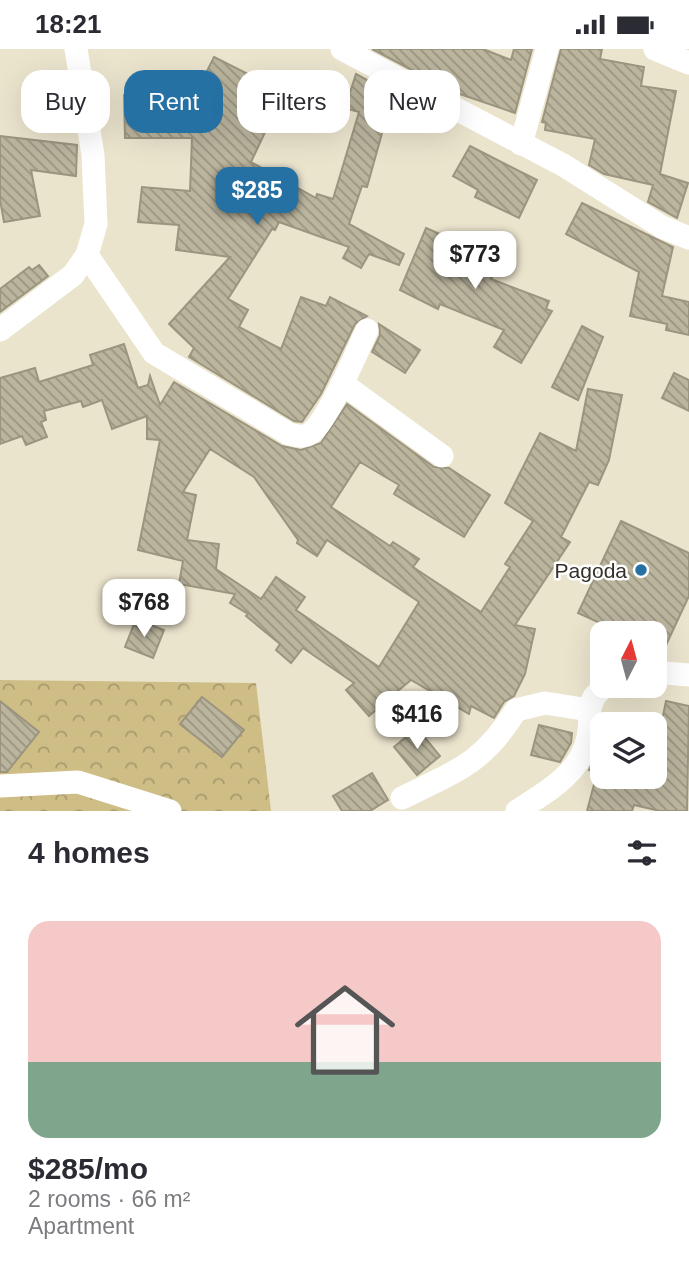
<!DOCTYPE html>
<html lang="en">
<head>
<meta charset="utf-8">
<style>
  :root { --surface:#fff; --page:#f2f2f3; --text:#2b2b33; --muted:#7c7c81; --line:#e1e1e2; --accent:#2671a4 }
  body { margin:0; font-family:Helvetica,sans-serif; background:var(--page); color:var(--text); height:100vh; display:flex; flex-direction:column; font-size:26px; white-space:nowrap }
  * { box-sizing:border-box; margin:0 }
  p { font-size:23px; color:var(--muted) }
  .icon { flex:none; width:38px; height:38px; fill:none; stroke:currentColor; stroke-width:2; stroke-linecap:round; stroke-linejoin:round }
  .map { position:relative; height:762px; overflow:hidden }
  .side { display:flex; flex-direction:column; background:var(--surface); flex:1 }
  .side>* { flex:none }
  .hud { position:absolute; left:21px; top:21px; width:648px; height:63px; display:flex; gap:14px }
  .needle { width:46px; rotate:6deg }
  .fabs { position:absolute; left:590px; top:572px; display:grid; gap:14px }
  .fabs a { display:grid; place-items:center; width:77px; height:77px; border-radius:14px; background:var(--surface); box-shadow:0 7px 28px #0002; font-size:35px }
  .price { position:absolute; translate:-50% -60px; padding:0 16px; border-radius:14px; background:#fff; color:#222; font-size:23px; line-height:46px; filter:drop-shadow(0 2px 4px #0008) }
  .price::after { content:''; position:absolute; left:50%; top:42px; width:21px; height:16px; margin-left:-10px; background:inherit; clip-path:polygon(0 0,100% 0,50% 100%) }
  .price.current { background:var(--accent); color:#fff }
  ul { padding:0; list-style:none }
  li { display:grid; align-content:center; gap:14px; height:371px; padding:0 28px }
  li+li { border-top:2px solid var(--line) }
  li span { display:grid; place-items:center; height:217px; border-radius:21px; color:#555 }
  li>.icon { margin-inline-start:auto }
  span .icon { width:126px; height:126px; fill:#fffc; stroke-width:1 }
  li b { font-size:30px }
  h2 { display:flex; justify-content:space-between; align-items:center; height:84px; padding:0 28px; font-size:30px }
  .pill { padding:0 24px; border-radius:21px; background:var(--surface); box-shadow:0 7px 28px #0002; font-size:24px; line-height:63px }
  .pill.current { background:var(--accent); color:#fff }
  .status { display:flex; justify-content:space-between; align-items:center; height:49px; padding:0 35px; background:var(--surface); direction:ltr }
  .status svg { height:19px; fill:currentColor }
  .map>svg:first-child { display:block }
  .park { fill:url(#park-crowns) }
  .building { fill:url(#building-back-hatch); stroke:#9b957f; stroke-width:2; fill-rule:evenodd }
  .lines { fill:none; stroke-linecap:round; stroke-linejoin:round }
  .street { stroke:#fff; stroke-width:23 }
  .poi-dot { fill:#2671a4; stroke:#fff; stroke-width:2.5 }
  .labels { text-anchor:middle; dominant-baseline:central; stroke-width:5; stroke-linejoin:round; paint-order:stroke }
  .poi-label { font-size:21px; fill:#343129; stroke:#fff; text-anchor:end }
</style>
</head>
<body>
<div class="status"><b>18:21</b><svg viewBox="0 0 49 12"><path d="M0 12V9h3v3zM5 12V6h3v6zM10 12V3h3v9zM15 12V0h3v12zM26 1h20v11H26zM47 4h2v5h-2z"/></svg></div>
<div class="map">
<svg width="689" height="762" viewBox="0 0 689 762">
  <defs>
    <pattern id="park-crowns" width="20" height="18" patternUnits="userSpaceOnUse" patternTransform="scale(1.75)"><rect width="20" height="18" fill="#cebd85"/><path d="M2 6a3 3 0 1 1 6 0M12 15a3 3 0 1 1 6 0" fill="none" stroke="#a89a6d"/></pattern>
    <pattern id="building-back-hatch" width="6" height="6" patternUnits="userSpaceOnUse" patternTransform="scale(1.75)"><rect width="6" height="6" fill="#bbb59e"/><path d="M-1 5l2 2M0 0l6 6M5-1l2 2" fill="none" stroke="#999481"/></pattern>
  </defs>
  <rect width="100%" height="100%" fill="#ebe4cd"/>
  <path class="park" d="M0 631 256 634 271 762H0Z"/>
  <g class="building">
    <path d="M372 0H483L511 11 514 0H532L515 64 454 43Z"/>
    <path d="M561 0H602L600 10 644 18 641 37 676 42 660 125 688 134 677 169 648 153 653 136 604 125 589 116 595 90 545 81 546 74 542 73Z"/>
    <path d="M214 8 292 47 276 80 268 77 251 113 316 149 317 145 333 150 359 63 345 59 356 25 393 45 367 138 362 137 349 175 404 205 399 216 369 205 361 219 343 209 349 198 279 173 275 181 272 180 228 250 248 261 239 278 281 300 301 248 326 257 330 248 367 267 355 275 321 345 302 373 294 372 189 308 194 299 169 275 230 208 176 201 179 176 138 173 142 138 190 142 192 89H125L124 46H195Z"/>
    <path d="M0 87 77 96 76 127 31 121 40 167 4 173 0 151Z"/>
    <path d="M470 97 537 131 519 169 475 148 478 141 453 127Z"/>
    <path d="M582 154 673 198 662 247 689 253V286L666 281 667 275 630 267 639 223 566 185Z"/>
    <path d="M426 179 474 200 475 197 501 211 491 230 549 252 546 260 552 262 521 314 494 298 504 281 440 255 438 260 400 241Z"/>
    <path d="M39 216 48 227 0 263V240L29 218 32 221Z"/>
    <path d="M379 275 420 301 405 324 372 303 380 286Z"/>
    <path d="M582 277 603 288 578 351 552 338Z"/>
    <path d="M124 295 138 339 148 336 150 327 160 356 174 333 282 397 301 401 321 394 347 355 434 418 449 419 490 446 464 488 394 445 399 436 360 413 331 458 390 497 393 493 419 510 413 518 481 563 510 518 505 515 533 472 505 454 540 384 576 402 588 340 622 346 609 411 598 436 589 433 561 488 570 493 515 576 535 580 525 625 514 647 504 653 494 669 471 657 469 665 411 631 393 646 388 645 391 648 369 667 346 641 354 634 303 599 291 614 276 601 280 595 246 567 248 565 230 554 235 545 179 535 183 512 138 501 160 391 147 390V367L112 380 102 351 83 358 81 352 44 362 46 371 41 373 47 388 26 396 22 387 0 395V329L35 319 39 333 93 316 90 306ZM210 400 254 428 298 491 297 494 317 507 327 491 419 553 379 618 296 561 305 548 276 528 261 550 216 520 219 495 187 491 196 446 183 443Z"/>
    <path d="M674 324 689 331V362L662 349Z"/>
    <path d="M621 472 689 504V547L660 609H654V584H622L578 564Z"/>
    <path d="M136 570 164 581 153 609 125 598Z"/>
    <path d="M202 648 244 681 222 708 180 675Z"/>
    <path d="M0 652 39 683 7 723H0Z"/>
    <path d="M666 652 689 657 687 762H660L634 756 632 762H587L596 728H654V710Z"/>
    <path d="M539 676 572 684 571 694 560 713 531 706Z"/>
    <path d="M417 679 440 707 417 726 394 698Z"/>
    <path d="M599 701 602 702V724L589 721Z"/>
    <path d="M372 724 388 751 370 762H342L333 747Z"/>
  </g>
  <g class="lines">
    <g class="street">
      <path d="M76 0 93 106 96 175 87 206 154 304 289 385C297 387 304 389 311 384 328 371 357 303 367 281"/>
      <path d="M342 0 563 116 662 178 689 189"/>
      <path d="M655 0 689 14"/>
      <path d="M521 95 547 0"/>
      <path d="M0 281 73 226 87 206"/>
      <path d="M343 335 442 407"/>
      <path d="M654 623 689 626"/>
      <path d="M0 737 78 733 170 762"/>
      <path d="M402 749C456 722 483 715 516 661L545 654 589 661 594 648 604 637"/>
      <path d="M517 762C557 736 595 716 589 661"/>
    </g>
  </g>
  <circle class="poi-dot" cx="641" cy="521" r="7"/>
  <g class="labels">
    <g class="poi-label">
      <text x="627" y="521">Pagoda</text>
    </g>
  </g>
</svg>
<div class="fabs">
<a><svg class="needle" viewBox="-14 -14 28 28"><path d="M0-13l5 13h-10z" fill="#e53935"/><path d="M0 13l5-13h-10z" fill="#7c7c81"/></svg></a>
<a><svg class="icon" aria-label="layers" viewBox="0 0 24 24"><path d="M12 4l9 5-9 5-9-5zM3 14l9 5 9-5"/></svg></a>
</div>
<b class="price current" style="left:257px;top:178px">$285</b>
<b class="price" style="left:475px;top:242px">$773</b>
<b class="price" style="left:144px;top:590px">$768</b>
<b class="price" style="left:417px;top:702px">$416</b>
<div class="hud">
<a class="pill">Buy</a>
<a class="pill current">Rent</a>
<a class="pill">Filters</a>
<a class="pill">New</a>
</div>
</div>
<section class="side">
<h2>4 homes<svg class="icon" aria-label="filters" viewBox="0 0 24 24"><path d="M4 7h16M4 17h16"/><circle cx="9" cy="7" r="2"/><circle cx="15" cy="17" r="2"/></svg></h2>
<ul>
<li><span style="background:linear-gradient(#f6c9c9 65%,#7fa58c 0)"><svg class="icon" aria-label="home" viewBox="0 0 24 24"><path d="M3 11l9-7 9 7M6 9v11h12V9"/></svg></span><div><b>$285/mo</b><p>2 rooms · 66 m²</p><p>Apartment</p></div></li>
</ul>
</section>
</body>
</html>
